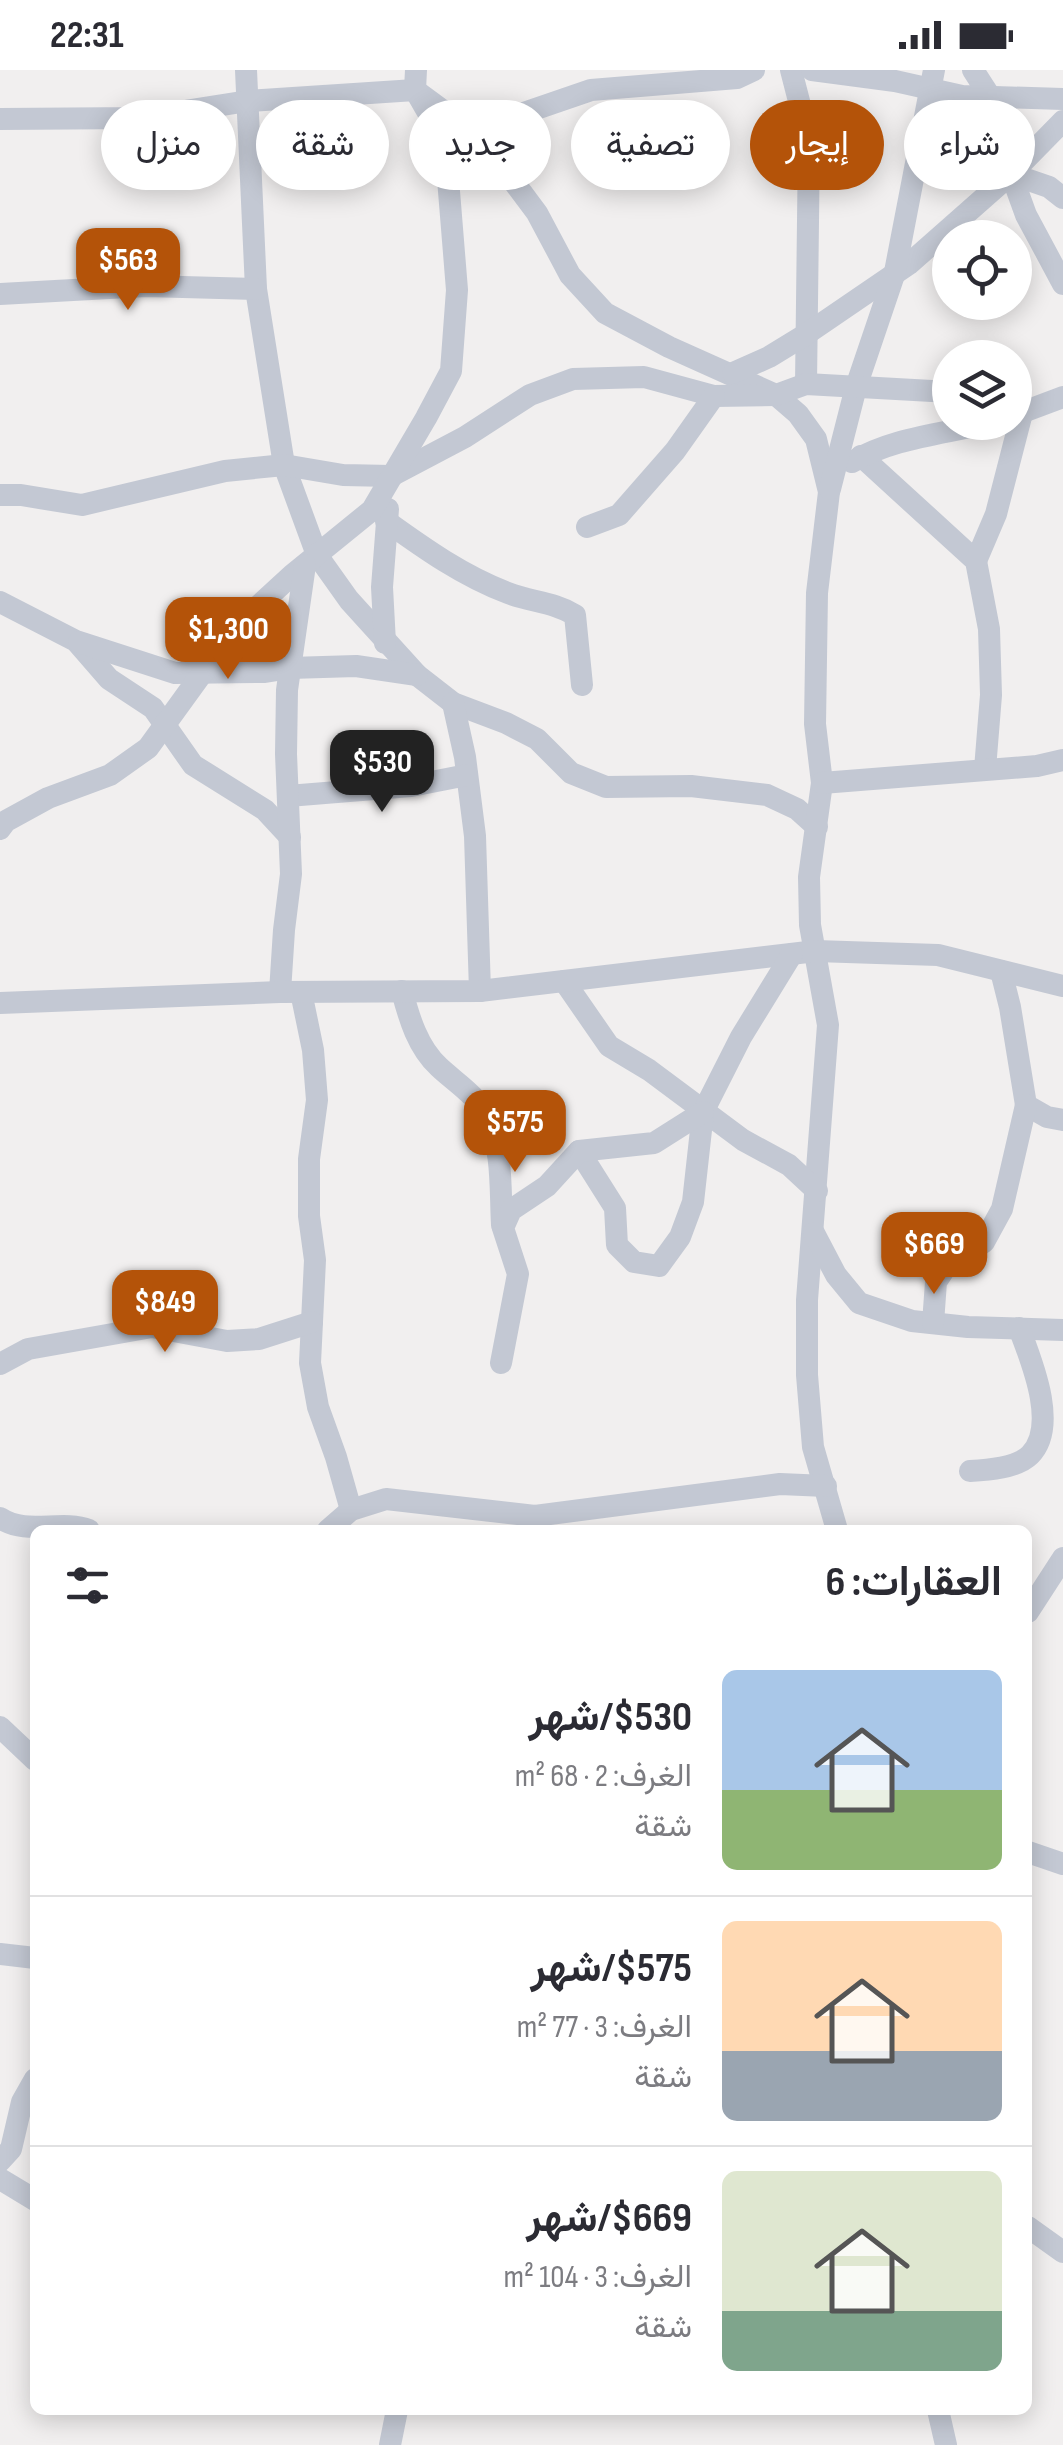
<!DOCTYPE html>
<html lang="ar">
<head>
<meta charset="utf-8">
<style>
  :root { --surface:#fff; --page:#f7f7f7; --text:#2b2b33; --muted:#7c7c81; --line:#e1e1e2; --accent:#b45309 }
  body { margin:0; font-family:"Sofia Sans Condensed",Vazirmatn,sans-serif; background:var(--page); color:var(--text); direction:rtl; height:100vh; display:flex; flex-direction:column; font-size:38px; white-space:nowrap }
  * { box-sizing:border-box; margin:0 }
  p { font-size:32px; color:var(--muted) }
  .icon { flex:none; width:55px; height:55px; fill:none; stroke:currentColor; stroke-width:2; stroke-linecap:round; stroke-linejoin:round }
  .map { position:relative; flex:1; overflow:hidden; direction:ltr }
  .details { position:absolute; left:30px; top:1455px; width:1002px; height:890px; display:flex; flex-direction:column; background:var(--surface); border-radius:15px; box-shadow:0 5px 25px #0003; direction:rtl }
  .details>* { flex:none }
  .top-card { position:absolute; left:30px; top:30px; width:1005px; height:90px; direction:rtl; display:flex; gap:20px }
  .buttons { position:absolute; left:932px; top:150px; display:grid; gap:20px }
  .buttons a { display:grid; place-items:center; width:100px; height:100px; border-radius:50%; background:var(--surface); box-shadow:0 5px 25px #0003; font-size:50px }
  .price { position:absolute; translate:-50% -85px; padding:0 22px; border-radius:20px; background:var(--accent); color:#fff; font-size:32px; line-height:65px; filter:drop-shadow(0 2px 5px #0008) }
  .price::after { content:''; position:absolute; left:50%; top:60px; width:30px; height:22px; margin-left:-15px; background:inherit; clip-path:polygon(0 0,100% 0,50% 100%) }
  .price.selected { background:#222; color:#fff }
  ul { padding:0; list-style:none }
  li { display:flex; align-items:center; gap:30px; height:250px; padding:0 30px }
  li+li { border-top:2px solid var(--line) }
  li span { display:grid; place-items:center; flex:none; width:280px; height:200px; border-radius:15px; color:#555 }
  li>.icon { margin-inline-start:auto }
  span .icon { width:120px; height:120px; fill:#fffc; stroke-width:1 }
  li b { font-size:42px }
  h2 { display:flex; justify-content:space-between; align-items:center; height:120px; padding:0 30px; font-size:42px }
  .chip { padding:0 35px; border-radius:45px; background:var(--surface); box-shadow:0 5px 25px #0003; font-size:35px; line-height:90px }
  .chip.selected { background:var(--accent); color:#fff }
  .status { display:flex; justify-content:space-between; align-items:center; height:70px; padding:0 50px; background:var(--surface); direction:ltr }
  .status svg { height:28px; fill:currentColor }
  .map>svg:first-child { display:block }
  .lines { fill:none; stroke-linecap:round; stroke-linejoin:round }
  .minor { stroke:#c3c8d3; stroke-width:22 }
</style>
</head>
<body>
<div class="status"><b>22:31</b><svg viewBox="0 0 49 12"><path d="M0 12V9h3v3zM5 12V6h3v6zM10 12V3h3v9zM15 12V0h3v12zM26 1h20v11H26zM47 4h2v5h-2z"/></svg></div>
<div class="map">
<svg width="1063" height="2375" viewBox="0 0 1063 2375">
  <rect width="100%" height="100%" fill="#f1efef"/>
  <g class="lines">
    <g class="minor">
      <path d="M246 0 256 219 284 395 317 485 349 530 417 605 453 633 506 653 537 669 571 703 606 717 691 716 767 725 797 739 817 757"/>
      <path d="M791 0 809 70 806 314"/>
      <path d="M812 0 895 11 962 26 1063 29"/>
      <path d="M973 0 991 28 1001 76 1026 145 1063 214"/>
      <path d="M931 19 1011 104 1049 117 1063 128"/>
      <path d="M0 49 140 48 248 31 415 20 453 48 496 88 537 143 570 205 605 243 669 277 776 325 798 344 816 369 829 422 817 523 815 654 822 713 809 807 810 855 828 955 807 1230V1305L813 1377 837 1460"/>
      <path d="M462 57 524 43 591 20 737 8 754 0"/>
      <path d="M0 224 146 216 256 219"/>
      <path d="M733 303 769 287 805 265 909 194 1011 104 1063 51"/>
      <path d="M1015 345 1063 327"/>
      <path d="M861 386 976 491 989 559 991 625 985 699"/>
      <path d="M852 392C894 367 945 364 991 352"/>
      <path d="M830 419 856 317 895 202 934 0"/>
      <path d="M0 425H21L82 435 225 401 284 395 343 405 391 406 465 367 530 325 573 309 644 307 714 326 776 325 806 314 950 322"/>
      <path d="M386 451C425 479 463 506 508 523 531 532 554 532 575 545L582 615"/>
      <path d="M587 457 619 445 675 381 714 326"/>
      <path d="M976 491 996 444 1022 343"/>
      <path d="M0 532 76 571 109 609 153 638 193 695 265 740 290 767"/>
      <path d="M79 572 175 603 265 602 290 598 356 596 417 605"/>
      <path d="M385 573 382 517 388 439"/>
      <path d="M453 633 465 687 475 766 480 921"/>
      <path d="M822 713 1037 696 1063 690"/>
      <path d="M288 726 411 716 467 705"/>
      <path d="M0 759 6 751 48 728 110 705 148 678 219 580 254 540 292 505 372 440 426 348 451 301 457 220 448 109 434 53 415 20 416 0"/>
      <path d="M1001 901 1010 937 1026 1035 1047 1047 1063 1050"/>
      <path d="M564 911 609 976 649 1000 743 1070 789 1095 817 1121"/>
      <path d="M402 921C409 948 418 978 439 997 456 1013 477 1025 487 1047 503 1080 500 1119 502 1155"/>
      <path d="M280 922 284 860 291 804 286 684 287 620 305 495"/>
      <path d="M301 922 313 980 317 1030 309 1089V1146L315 1190 310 1293 318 1337 336 1387 351 1440"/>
      <path d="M0 933 280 922 480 921 816 881 938 885 1063 916"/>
      <path d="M579 1081 615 1138 617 1175 634 1192 659 1196 680 1167 693 1132 703 1042 741 967 792 884"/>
      <path d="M814 1163 836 1205 859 1233 912 1251 968 1257 1063 1260"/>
      <path d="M933 1253 936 1212 946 1197 984 1172 1002 1139 1026 1035"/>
      <path d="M501 1293 518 1204 503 1158 511 1140 547 1116 579 1081 654 1073 703 1042"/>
      <path d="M0 1294 28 1279 152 1257 227 1271 259 1269 312 1252"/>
      <path d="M970 1401C988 1400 1017 1398 1030 1385 1059 1356 1031 1290 1019 1258"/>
      <path d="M0 1448C27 1466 61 1449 89 1460"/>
      <path d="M328 1460 351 1440 386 1429 535 1446 780 1414 826 1416"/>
      <path d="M1028 1542 1063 1488"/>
      <path d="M0 1657 35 1690"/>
      <path d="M1028 1782 1063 1794"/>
      <path d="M0 1884 35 1888"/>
      <path d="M0 2091 11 2079 22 2032 35 2009"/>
      <path d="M0 2109 35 2130"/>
      <path d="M1028 2157 1063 2182"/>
      <path d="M938 2340 946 2375"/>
      <path d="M390 2375 397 2340"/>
    </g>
  </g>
</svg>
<div class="buttons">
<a><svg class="icon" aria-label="locate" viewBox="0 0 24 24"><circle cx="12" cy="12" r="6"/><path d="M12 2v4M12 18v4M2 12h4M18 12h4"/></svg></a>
<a><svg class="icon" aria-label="layers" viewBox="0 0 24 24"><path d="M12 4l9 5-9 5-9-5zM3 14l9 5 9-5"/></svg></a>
</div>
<b class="price" style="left:128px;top:243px">$563</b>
<b class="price" style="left:228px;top:612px">$1,300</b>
<b class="price selected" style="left:382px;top:745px">$530</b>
<b class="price" style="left:515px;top:1105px">$575</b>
<b class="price" style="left:934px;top:1227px">$669</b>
<b class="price" style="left:165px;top:1285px">$849</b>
<div class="top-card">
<a class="chip">شراء</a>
<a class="chip selected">إيجار</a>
<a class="chip">تصفية</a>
<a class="chip">جديد</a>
<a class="chip">شقة</a>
<a class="chip">منزل</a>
</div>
<section class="details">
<h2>العقارات: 6<svg class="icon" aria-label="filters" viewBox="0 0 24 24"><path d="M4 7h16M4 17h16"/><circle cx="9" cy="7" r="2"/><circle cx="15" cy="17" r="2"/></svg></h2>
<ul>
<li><span style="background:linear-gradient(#a9c7e8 60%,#8fb573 0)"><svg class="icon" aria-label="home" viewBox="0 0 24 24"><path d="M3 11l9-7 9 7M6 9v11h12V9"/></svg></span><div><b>$530/شهر</b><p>الغرف: 2 · 68 m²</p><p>شقة</p></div></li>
<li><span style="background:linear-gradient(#ffd9b3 65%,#9aa5b1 0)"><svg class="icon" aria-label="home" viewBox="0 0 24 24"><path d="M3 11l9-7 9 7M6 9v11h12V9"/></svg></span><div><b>$575/شهر</b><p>الغرف: 3 · 77 m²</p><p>شقة</p></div></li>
<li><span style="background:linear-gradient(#dfe7d0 70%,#7fa58c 0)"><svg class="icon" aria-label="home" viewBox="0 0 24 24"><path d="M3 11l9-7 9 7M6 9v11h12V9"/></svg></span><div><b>$669/شهر</b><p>الغرف: 3 · 104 m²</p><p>شقة</p></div></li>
</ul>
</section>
</div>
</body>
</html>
